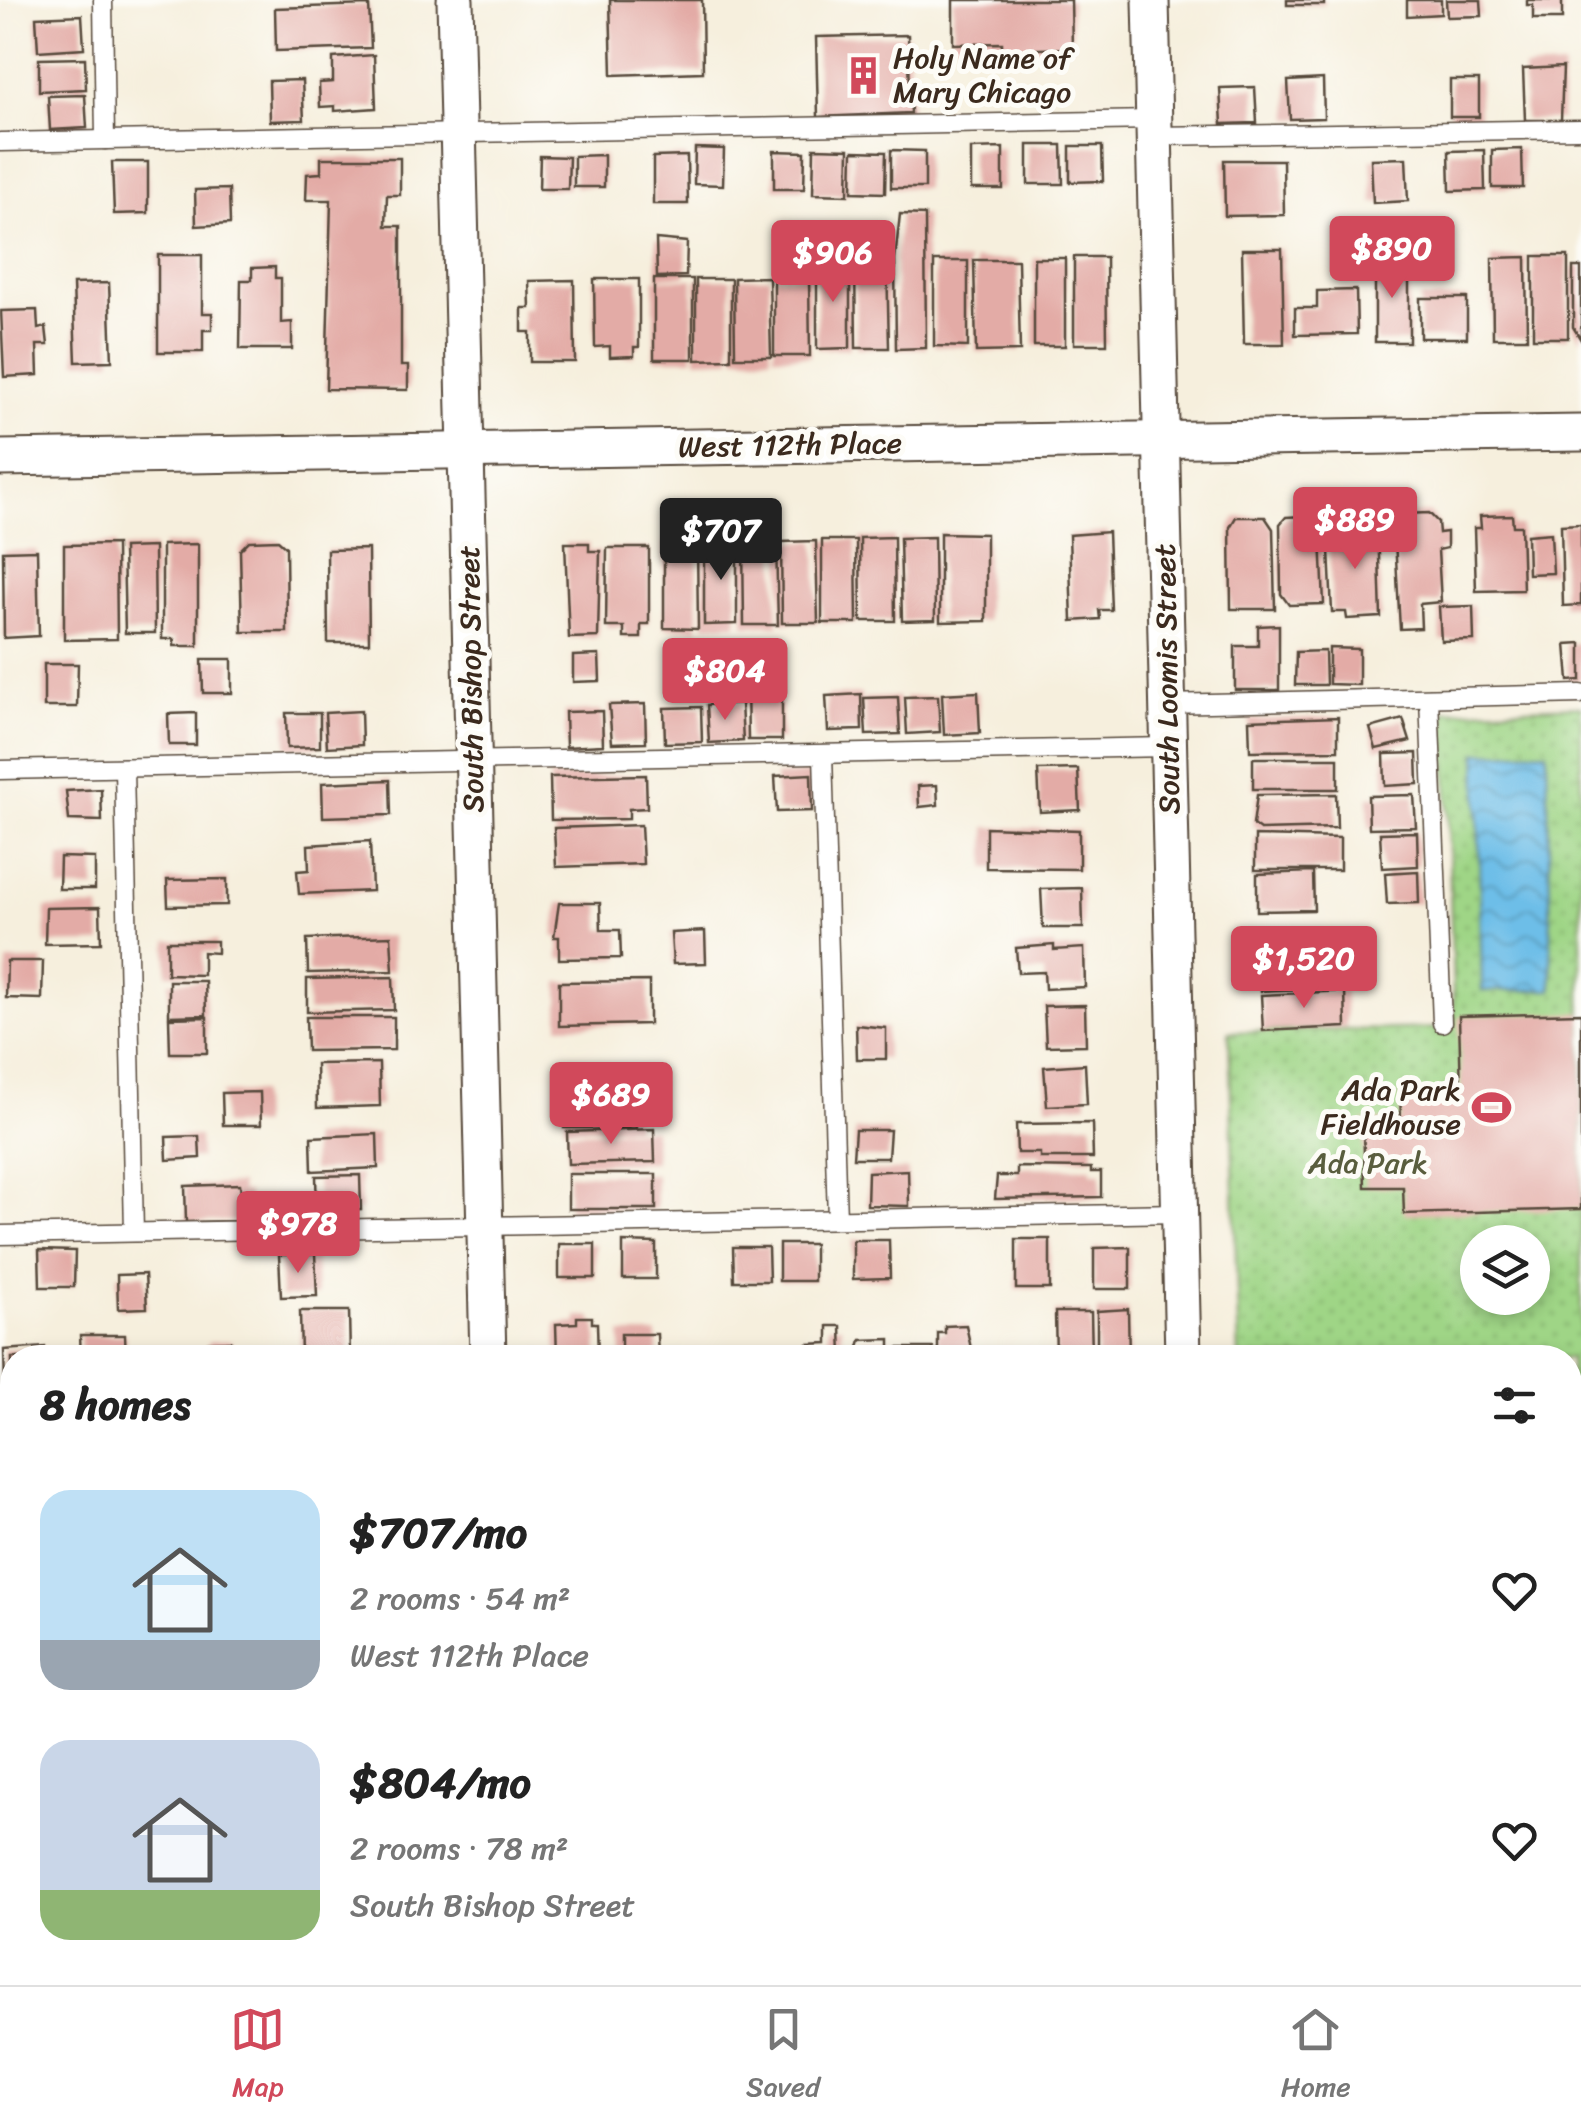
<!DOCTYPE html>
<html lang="en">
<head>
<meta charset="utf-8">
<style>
  :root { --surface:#fff; --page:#f2f2f2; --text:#222; --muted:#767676; --line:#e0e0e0; --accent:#d1495b }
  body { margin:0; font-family:Sriracha,sans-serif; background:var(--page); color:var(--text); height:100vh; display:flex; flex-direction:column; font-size:38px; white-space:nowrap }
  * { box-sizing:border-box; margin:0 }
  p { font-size:32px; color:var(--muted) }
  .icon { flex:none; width:55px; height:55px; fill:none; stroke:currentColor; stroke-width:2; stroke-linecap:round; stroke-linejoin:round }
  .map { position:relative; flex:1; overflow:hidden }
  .drawer { position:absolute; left:0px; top:1345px; width:1582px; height:640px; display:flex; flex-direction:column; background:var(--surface); border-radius:40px 40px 0 0; box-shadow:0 5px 15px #0003 }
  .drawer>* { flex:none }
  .controls { position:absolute; left:1460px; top:1225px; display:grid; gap:20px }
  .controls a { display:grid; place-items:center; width:90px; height:90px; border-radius:50%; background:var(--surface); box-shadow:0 5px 15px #0003; font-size:50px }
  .price { position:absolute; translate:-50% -85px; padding:0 22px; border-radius:10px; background:var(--accent); color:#fff; font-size:32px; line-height:65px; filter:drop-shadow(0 2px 5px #0008) }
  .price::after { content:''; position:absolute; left:50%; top:60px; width:30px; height:22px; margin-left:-15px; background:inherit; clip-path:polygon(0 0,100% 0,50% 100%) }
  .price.on { background:#222; color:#fff }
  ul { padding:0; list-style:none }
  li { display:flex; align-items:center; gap:30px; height:250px; padding:0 40px }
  li span { display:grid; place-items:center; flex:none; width:280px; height:200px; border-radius:30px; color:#555 }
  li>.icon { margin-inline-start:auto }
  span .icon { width:120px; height:120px; fill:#fffc; stroke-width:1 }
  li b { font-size:42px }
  h2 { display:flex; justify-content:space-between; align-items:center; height:120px; padding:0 40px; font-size:42px }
  .tab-bar { display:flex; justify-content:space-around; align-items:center; height:140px; border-top:2px solid var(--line); background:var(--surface); font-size:28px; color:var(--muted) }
  .tab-bar a { display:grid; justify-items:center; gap:5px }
  .tab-bar .on { color:var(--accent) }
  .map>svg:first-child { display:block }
  .park { fill:url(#park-dots); stroke:#6d8052; stroke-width:2.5; fill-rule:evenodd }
  .water { fill:url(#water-waves); stroke:#547483; stroke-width:2.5 }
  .building { fill:#e3aba6 }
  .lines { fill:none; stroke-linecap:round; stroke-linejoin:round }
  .service-casing { stroke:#57483b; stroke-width:21 }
  .minor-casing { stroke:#57483b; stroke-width:39 }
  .service { stroke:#fff; stroke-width:18 }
  .minor { stroke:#fff; stroke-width:35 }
  .labels { text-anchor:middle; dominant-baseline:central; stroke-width:10; stroke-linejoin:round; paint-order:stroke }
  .poi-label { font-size:30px; fill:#3b2a1e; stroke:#fdfcf7; text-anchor:start }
  .street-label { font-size:30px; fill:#3b2a1e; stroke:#fdfcf7 }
  .park-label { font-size:30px; fill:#595d3d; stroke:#fdfcf7 }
</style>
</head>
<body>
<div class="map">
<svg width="1581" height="1985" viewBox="0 0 1581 1985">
  <defs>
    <pattern id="park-dots" width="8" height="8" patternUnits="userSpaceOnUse" patternTransform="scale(2.5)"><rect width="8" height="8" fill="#9fd586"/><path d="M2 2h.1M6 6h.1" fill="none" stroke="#8ab773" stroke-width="1.8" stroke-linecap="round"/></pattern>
    <pattern id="water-waves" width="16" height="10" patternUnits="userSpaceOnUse" patternTransform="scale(2.5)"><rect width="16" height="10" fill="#6dbee8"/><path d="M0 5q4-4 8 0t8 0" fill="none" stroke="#5b9bbb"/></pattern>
  </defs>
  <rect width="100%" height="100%" fill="#fdfcf7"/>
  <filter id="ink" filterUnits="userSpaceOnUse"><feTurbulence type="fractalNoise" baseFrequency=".01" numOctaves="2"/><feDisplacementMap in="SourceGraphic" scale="20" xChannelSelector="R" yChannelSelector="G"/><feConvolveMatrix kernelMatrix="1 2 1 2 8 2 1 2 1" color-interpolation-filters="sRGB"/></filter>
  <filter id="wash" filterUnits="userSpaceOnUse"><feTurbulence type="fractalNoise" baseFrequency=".0048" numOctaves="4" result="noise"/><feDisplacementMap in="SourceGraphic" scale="40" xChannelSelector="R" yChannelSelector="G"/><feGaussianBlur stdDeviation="2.25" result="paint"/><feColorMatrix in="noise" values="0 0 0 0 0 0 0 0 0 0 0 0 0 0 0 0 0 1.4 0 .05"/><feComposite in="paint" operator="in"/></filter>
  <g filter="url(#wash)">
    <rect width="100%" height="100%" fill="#f6efdd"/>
    <path class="park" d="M1581 706V1418H1570V1358L1239 1357 1229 1032 1454 1028 1445 711ZM1478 1242H1532V1298H1478Z"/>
    <path class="water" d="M1547 751 1552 990 1482 991 1477 753Z"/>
    <g id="blocks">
      <g class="building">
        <path d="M610 0H702L703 72 612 75Z"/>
        <path d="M953 0H1071L1072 48 1002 50V43L953 44Z"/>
        <rect x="1287" y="0" width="37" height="5"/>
        <path d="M1407 0H1441V14L1407 16Z"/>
        <path d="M1446 0H1481L1482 16 1447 17Z"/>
        <path d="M1527 0H1562V19H1533V5H1527Z"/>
        <path d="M369 5 371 48 276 51 275 8Z"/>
        <path d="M82 15 84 48 38 51 36 17Z"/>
        <path d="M908 35 911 113 818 117 816 37Z"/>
        <path d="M374 55 376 108 335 111V106L320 107 319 83 333 82V58Z"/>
        <path d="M85 58 86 89 39 91V59Z"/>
        <path d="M1563 67 1561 120H1525L1523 69Z"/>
        <path d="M1323 79 1324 118 1290 119 1288 81Z"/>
        <path d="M302 80 304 120 270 121 269 81Z"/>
        <rect x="1450" y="80" width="29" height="37"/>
        <path d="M1255 87 1257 123 1222 124 1220 88Z"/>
        <path d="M85 95 87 128 50 130 48 96Z"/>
        <path d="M1028 145H1062L1063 184H1028Z"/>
        <path d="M1070 146H1102L1103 181 1070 182Z"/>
        <path d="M695 148 724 149 723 185 694 184Z"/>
        <path d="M814 148 849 149 848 195 813 194Z"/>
        <path d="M1003 148V189H971V149Z"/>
        <path d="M1522 149 1523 188H1492V150Z"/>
        <path d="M891 150 925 151V188H891Z"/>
        <path d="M1484 150 1485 190 1450 191 1449 151Z"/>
        <path d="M774 151 805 152 804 189H774Z"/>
        <path d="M853 151 886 152 885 193 852 192Z"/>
        <path d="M604 155V187H574V156Z"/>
        <path d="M540 156 569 157 568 189H539Z"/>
        <path d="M687 156 688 204H653V157Z"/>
        <path d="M321 158H400V195H387L386 226H401V366H408V390L326 389 331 200H306L307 174 321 173Z"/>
        <path d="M1406 158 1408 201 1373 203 1371 159Z"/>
        <path d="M1224 160H1283L1284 215 1225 216Z"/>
        <path d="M112 162H148V213L114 214Z"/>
        <path d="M229 189 230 224 196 226 195 190Z"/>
        <path d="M900 214 925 215 926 348 896 349 895 260Z"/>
        <path d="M656 239 687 242 686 276 657 277Z"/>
        <path d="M1242 249H1282L1284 344H1244Z"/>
        <path d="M158 255H202V313H212V330H203V352H158Z"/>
        <rect x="1533" y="256" width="35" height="82"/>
        <path d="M1074 257H1106L1107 344H1074Z"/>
        <path d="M1526 257 1527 338H1493L1492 258Z"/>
        <rect x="1034" y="258" width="31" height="88"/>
        <path d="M1375 259 1409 260V342H1375Z"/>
        <path d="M974 260H1018L1020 351 976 352Z"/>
        <path d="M817 261H850V348L817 349Z"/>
        <path d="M855 261H887L889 348H856Z"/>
        <path d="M934 261H968V347L934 346Z"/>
        <path d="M275 267V278H281V323L292 322V349H240L241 280H252V268Z"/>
        <path d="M1573 267H1581V340L1573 327Z"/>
        <path d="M769 277 771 357H735L734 278Z"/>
        <path d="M774 277H809L810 356H774Z"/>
        <path d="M594 279H639V347H634V356L610 357V346L595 347Z"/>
        <rect x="654" y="279" width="39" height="80"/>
        <path d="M696 279H731V359L696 360Z"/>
        <path d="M574 280 575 362H530V332H522V308H530L529 281Z"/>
        <path d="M109 283 112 361 76 362 73 284Z"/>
        <path d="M1356 290 1357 334 1295 335V308H1317V291Z"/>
        <rect x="1420" y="298" width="47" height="40"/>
        <path d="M37 310 38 329 46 327 48 345H37L38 375 4 377 1 311Z"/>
        <path d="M1429 513 1438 522 1439 533 1447 532V548L1438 550 1441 602 1420 604 1421 628 1400 629 1394 523 1403 514Z"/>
        <path d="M1320 515 1324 604 1289 605 1281 594 1280 524 1286 517Z"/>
        <path d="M1512 515 1513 526H1521L1523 590 1476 591 1474 528H1481L1480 516Z"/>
        <path d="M1236 517H1265L1273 529 1275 609H1231L1230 527Z"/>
        <path d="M1581 524V605L1563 606 1561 525Z"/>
        <path d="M1378 526 1381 617 1347 619 1346 612H1332L1328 529Z"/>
        <path d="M1108 532 1111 610H1099L1100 619 1072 621 1069 535Z"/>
        <path d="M940 533 986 534V621L940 622Z"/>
        <path d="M1551 533 1553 573 1528 574 1527 535Z"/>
        <path d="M894 537 895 621H861L860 538Z"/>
        <path d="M934 537 935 620 902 621 900 538Z"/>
        <path d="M278 540 286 547 287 632H242L240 550 249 541Z"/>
        <path d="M822 540H856L857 623H822Z"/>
        <path d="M664 541 697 542 698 629 664 628Z"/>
        <path d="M737 541V624L704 625V542Z"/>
        <path d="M743 541H776L778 625H744Z"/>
        <path d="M816 541 818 623H782L781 542Z"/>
        <path d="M565 543H589V551H600L598 637 569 638Z"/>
        <path d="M116 544 117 639 64 640V545Z"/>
        <path d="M198 544V646H174V639H162V545Z"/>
        <path d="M154 547 155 633H125L123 548Z"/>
        <path d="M607 548H649V624H641V638H624V627H606Z"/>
        <path d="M368 549 369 643H328L327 550Z"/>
        <path d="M37 550 39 636 4 638 3 551Z"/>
        <path d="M1473 606 1474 640 1441 641 1439 607Z"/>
        <path d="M1279 625V690H1235V646H1258V626Z"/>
        <path d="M1581 643V680L1569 681 1566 644Z"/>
        <path d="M1329 648 1359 649V685L1329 684Z"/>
        <path d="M1325 651 1326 685H1295L1296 652Z"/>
        <path d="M599 655 600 681 573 682V656Z"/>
        <path d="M202 659H232V693H203Z"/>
        <path d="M44 664H78L77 707H44Z"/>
        <path d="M782 683V740H748L747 684Z"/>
        <path d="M978 692 980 733 944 735 942 694Z"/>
        <path d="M861 694 862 730 828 731 826 696Z"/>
        <path d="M938 696 940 732 907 734 905 697Z"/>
        <path d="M898 697 900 734 866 735 864 698Z"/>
        <path d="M741 703 743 741 709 743 707 705Z"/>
        <path d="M645 704 646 742 612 743 609 705Z"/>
        <path d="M701 707 702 742 665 743 664 708Z"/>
        <path d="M361 711 362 745 327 747 325 713Z"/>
        <path d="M602 711 603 745 566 747 565 712Z"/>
        <path d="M196 713V745H169L168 714Z"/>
        <path d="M286 713H320V747L287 748Z"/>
        <path d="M1338 717V750L1250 751 1249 720Z"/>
        <path d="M1403 719 1410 741 1376 749 1370 728Z"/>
        <path d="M1417 753 1418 784 1385 786 1384 754Z"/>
        <rect x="1253" y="758" width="85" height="31"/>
        <path d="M1078 769 1080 810 1040 812 1038 770Z"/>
        <path d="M811 774 812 811 777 812 775 776Z"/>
        <path d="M646 775 647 808 629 809V819L551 820 550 777Z"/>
        <path d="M390 780 391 815 323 817 322 783Z"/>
        <path d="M937 785 938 805 919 807 918 786Z"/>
        <path d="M101 789 102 821 69 820 66 791Z"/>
        <path d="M1336 794 1337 828 1260 830 1253 825 1257 795Z"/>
        <path d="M1414 795 1416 827 1369 828 1368 796Z"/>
        <path d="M641 825 643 864 556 867 554 828Z"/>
        <path d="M986 827 1079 830V869L986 868Z"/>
        <path d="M1417 832 1418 866 1382 868 1380 833Z"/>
        <path d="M1255 836 1340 838V870H1255Z"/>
        <path d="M370 841 372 891 299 894 297 871 309 870 308 845Z"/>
        <path d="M60 857 95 858V889H59Z"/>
        <path d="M1418 871 1419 903 1387 904 1385 873Z"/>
        <path d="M1313 872 1314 910 1257 911V874Z"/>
        <path d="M227 879V905L168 906 167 880Z"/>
        <path d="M1082 888 1083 928H1043L1041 889Z"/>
        <path d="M559 903H600L601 930H620L621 958 559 959V937H554Z"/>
        <path d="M100 907 101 943 45 944 46 908Z"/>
        <path d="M705 931 706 963 673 964 671 933Z"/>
        <path d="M391 936 393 971 308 973 307 939Z"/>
        <path d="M167 941H217V953L203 952V975L167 974Z"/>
        <path d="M1054 945V950L1084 948 1085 987 1045 989 1044 972 1018 973 1016 948Z"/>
        <path d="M1345 953 1346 987 1261 991 1260 956Z"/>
        <path d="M7 961H43L42 999 6 998Z"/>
        <path d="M393 977 394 1010 307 1012V979Z"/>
        <path d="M169 981H205L206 1015 169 1016Z"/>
        <path d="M649 981V1024L559 1026V982Z"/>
        <path d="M1345 991 1346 1027 1263 1031 1261 995Z"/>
        <path d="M1085 1005 1086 1045 1046 1046 1044 1006Z"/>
        <path d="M1581 1013V1209L1404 1214 1403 1187H1365L1363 1121 1401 1120 1400 1094 1461 1093 1459 1016Z"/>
        <path d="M207 1017V1053H170L169 1018Z"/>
        <path d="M306 1017H394V1050L307 1051Z"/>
        <path d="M856 1025 886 1028V1059H857Z"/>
        <path d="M379 1063 380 1106 317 1108 316 1064Z"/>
        <path d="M1085 1064 1087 1104 1047 1106 1044 1067Z"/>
        <path d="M637 1089V1101H645V1117H636V1128H564V1090Z"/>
        <path d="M260 1092 261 1125H223L222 1093Z"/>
        <path d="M1092 1123 1093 1158H1040V1153H1017L1016 1124Z"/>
        <path d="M654 1129 655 1162 568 1164 567 1132Z"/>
        <path d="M855 1130H890L888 1158H853Z"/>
        <path d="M377 1134 378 1168 312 1171 311 1137Z"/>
        <path d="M199 1136 200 1158 167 1160 166 1137Z"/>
        <path d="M1017 1167 1091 1168V1172H1101V1197L995 1199 997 1176H1017Z"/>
        <path d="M908 1170 909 1206 867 1205 868 1172Z"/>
        <rect x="568" y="1174" width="88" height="35"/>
        <path d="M360 1175 361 1210 317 1212 316 1176Z"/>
        <path d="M240 1184 241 1192H248V1209H241L242 1221 186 1222 185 1186Z"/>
        <rect x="1016" y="1239" width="34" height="50"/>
        <path d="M853 1240H889L890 1278 853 1279Z"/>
        <path d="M623 1242 656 1243V1279H623Z"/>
        <rect x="559" y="1244" width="36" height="34"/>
        <rect x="779" y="1244" width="35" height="37"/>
        <path d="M733 1247H768L769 1281H734Z"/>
        <path d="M1130 1247V1289H1094V1248Z"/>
        <path d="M39 1250 75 1251 74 1287H40Z"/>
        <path d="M315 1254 317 1296 281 1297 279 1255Z"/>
        <path d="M145 1274 147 1308 118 1309 117 1275Z"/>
        <path d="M1128 1309 1129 1358H1097V1311Z"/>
        <path d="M300 1311H349L350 1358H301Z"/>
        <path d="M1055 1312H1091L1092 1358H1056Z"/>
        <path d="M577 1317H592V1323H597L598 1358H557L556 1324 577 1323Z"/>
        <path d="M966 1325 973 1358H938V1333H945V1326Z"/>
        <path d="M828 1326H841L842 1358H809L808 1344 828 1343Z"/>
        <path d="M621 1334H657L658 1358H621Z"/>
        <path d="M80 1335H125L126 1358H81Z"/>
        <path d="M890 1339V1358H856L861 1340Z"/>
        <path d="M231 1341 232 1358H209L208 1342Z"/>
        <path d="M45 1347 46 1358H12V1430L6 1423 4 1350Z"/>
        <rect x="898" y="1348" width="35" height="10"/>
        <path d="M1581 1530V1571L1570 1572V1531Z"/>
        <rect x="1570" y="1576" width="11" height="40"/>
        <rect x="1570" y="1637" width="11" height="25"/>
        <rect x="1576" y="1854" width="5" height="23"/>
        <path d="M0 1885H7L9 1935H0Z"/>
        <path d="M88 1972H125L126 1985H88Z"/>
        <path d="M358 1972H405L406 1985H370V1979H358Z"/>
        <path d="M1121 1972 1122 1985H1037V1974Z"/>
        <path d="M1304 1972H1369V1985H1305Z"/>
        <rect x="872" y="1975" width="46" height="10"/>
        <path d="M1581 1976V1985H1561V1977Z"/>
        <path d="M821 1977V1985H785V1978Z"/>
        <rect x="271" y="1980" width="35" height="5"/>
        <path d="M691 1980V1985H609V1982Z"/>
      </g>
    </g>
  </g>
  <g filter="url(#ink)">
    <use href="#blocks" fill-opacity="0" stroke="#57483b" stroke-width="2.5"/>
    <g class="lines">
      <defs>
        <g id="service">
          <path d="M103 0 105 140"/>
          <path d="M1154 136 1581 129"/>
          <path d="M0 142 1154 120"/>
          <path d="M1429 698 1442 1023"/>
          <path d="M1167 704 1581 694"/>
          <path d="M823 754 837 1219"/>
          <path d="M124 768 134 1232"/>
          <path d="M0 770 1168 747"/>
          <path d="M0 1235 1179 1213"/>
          <path d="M0 1761H12"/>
          <path d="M150 1972V1985"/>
          <path d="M852 1972V1985"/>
          <path d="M1464 1972V1985"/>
        </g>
        <g id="minor">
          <path d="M455 0 488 1358"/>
          <path d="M1151 0 1183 1358"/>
          <path d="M0 458 1581 433"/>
          <path d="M1570 1470H1581"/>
          <path d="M0 1498 12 1497"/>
          <path d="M503 1972V1985"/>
          <path d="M1197 1972 1198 1985"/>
        </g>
      </defs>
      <use href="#service" class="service-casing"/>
      <use href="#minor" class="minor-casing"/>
      <use href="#service" class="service"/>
      <use href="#minor" class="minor"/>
    </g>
  </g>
  <defs>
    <symbol id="building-bare" viewBox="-9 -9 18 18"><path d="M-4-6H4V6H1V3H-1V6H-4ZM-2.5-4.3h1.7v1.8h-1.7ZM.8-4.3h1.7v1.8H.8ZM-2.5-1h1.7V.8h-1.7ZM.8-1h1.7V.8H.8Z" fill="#d1495b" stroke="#fdfcf7" stroke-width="2.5" paint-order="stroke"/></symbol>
    <symbol id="stadium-bare" viewBox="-9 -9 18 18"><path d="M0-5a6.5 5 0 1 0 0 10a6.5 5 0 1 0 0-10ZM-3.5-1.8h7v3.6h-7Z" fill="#d1495b" stroke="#fdfcf7" stroke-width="2.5" paint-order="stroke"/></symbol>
  </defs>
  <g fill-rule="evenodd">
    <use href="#building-bare" x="836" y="48" width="55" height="55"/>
    <use href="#stadium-bare" x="1464" y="1080" width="55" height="55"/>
  </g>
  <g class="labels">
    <g class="poi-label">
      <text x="893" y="58">Holy Name of<tspan x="893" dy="34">Mary Chicago</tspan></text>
      <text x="1461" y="1090" text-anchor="end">Ada Park<tspan x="1461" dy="34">Fieldhouse</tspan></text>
    </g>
    <g class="street-label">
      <text transform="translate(790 445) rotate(-1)">West 112th Place</text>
      <text transform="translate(471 679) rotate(-91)">South Bishop Street</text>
      <text transform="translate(1167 679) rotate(-91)">South Loomis Street</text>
    </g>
    <g class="park-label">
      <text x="1368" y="1163">Ada Park</text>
    </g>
  </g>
</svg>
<div class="controls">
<a><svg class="icon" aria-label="layers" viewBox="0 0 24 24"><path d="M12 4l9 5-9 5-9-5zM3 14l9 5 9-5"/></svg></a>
</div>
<b class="price" style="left:1392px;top:301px">$890</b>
<b class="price" style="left:833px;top:305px">$906</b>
<b class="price" style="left:1355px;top:572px">$889</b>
<b class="price on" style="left:721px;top:583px">$707</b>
<b class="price" style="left:725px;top:723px">$804</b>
<b class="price" style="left:1304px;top:1011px">$1,520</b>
<b class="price" style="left:611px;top:1147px">$689</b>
<b class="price" style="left:298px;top:1276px">$978</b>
<section class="drawer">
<h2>8 homes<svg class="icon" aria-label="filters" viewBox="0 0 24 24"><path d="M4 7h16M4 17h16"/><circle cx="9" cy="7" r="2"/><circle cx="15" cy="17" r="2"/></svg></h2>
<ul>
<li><span style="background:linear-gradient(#bfe0f5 75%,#9aa5b1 0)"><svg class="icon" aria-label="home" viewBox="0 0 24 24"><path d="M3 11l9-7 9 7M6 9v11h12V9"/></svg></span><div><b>$707/mo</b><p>2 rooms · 54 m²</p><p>West 112th Place</p></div><svg class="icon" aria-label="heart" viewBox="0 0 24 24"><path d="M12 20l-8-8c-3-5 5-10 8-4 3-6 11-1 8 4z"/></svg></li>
<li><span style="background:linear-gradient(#c9d6e8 75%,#8fb573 0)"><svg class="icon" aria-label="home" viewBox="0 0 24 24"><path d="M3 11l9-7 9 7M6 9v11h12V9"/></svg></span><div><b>$804/mo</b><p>2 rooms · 78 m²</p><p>South Bishop Street</p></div><svg class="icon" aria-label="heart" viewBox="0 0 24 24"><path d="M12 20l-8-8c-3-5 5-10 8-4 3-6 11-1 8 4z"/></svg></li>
</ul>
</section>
</div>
<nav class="tab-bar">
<a class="on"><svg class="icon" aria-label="map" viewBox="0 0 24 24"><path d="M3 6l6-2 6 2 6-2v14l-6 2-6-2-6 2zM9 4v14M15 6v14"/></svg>Map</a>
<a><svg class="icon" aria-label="saved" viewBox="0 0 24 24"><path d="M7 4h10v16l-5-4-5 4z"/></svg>Saved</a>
<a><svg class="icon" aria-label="home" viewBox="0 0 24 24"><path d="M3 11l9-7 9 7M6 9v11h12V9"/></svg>Home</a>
</nav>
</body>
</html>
